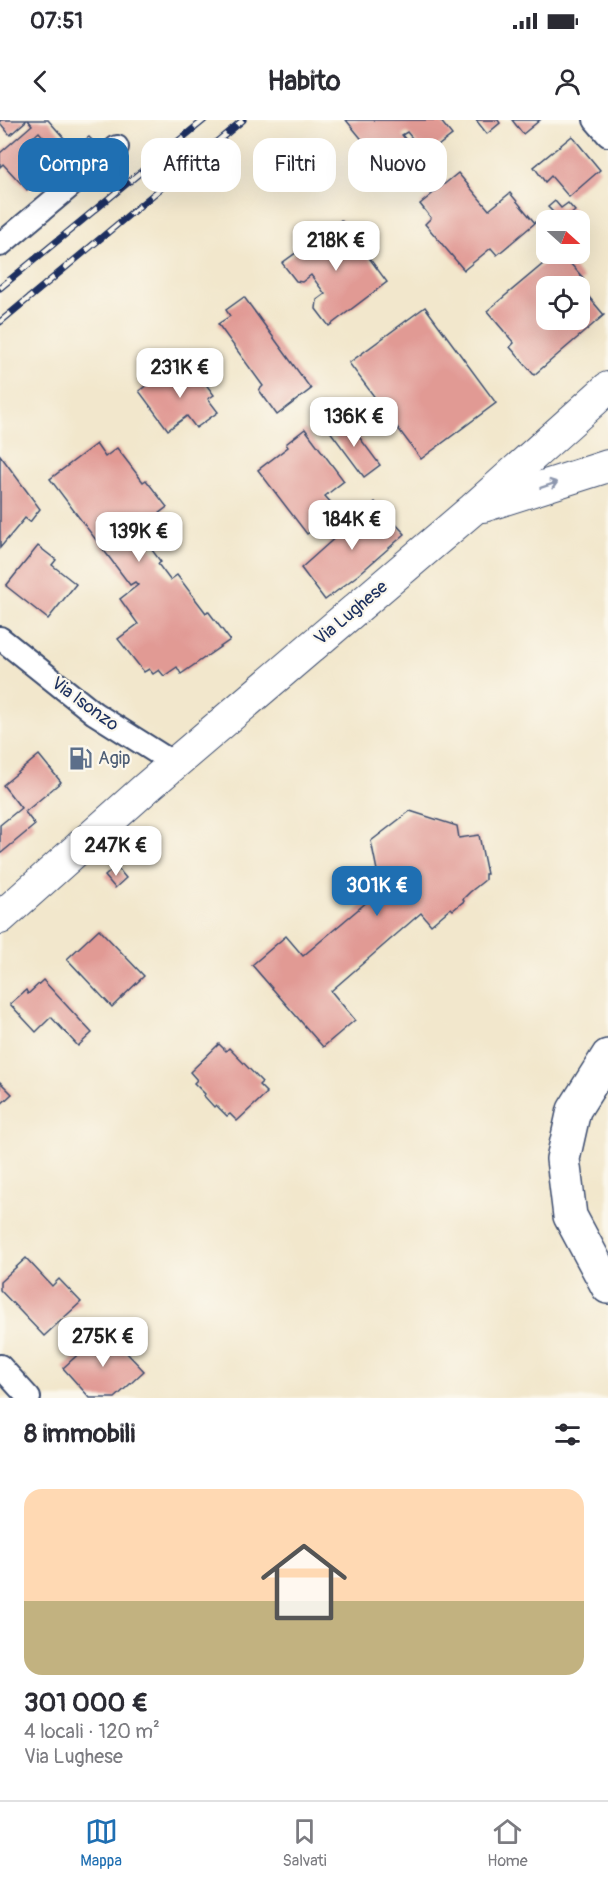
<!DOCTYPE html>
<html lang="it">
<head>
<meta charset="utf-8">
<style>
  :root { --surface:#fff; --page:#f7f7f7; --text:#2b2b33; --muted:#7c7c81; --line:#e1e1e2; --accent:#1f6fb2 }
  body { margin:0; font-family:Pangolin,sans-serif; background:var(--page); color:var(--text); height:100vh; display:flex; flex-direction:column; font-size:22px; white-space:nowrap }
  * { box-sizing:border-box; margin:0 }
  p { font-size:20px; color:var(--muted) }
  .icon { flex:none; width:33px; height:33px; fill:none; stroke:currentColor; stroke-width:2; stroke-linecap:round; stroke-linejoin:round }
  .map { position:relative; height:1278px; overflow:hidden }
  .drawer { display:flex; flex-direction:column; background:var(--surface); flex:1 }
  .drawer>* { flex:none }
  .top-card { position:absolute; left:18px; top:18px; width:573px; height:54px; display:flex; gap:12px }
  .needle { width:39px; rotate:111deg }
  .tools { position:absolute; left:536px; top:90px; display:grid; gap:12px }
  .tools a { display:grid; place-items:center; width:54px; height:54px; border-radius:12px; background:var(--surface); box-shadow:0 6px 24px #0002; font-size:30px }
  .price { position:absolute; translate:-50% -51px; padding:0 14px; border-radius:12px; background:#fff; color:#222; font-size:20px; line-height:39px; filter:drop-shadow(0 2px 3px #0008) }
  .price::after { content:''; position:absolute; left:50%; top:36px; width:18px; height:14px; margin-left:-9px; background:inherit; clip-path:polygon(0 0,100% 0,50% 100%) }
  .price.selected { background:var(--accent); color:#fff }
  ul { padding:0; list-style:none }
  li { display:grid; align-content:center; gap:12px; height:318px; padding:0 24px }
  li span { display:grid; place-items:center; height:186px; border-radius:18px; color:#555 }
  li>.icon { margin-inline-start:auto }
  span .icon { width:108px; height:108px; fill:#fffc; stroke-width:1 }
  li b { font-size:26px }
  h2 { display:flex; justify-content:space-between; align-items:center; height:72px; padding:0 24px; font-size:26px }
  .chip { padding:0 21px; border-radius:18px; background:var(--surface); box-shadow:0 6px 24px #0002; font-size:21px; line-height:54px }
  .chip.selected { background:var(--accent); color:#fff }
  .status { display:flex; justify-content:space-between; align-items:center; height:42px; padding:0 30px; background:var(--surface); direction:ltr }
  .status svg { height:16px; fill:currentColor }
  header { display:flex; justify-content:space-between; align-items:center; height:78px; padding:0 24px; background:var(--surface); font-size:27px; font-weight:800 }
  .dock { display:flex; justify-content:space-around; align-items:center; height:84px; border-top:2px solid var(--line); background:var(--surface); font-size:16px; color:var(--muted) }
  .dock a { display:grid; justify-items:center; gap:3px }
  .dock .selected { color:var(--accent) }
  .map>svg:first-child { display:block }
  .building { fill:#e19a94; fill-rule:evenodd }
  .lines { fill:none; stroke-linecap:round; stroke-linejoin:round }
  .street-casing { stroke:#3b4b6e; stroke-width:26 }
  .secondary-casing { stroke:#3b4b6e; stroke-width:34 }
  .highway-casing { stroke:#3b4b6e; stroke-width:36 }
  .street { stroke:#fff; stroke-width:22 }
  .secondary { stroke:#fff; stroke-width:32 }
  .highway { stroke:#fff; stroke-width:33 }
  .rail-casing { stroke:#1b2f5e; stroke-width:7 }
  .rail { stroke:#fbf7ec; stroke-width:4.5; stroke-dasharray:14; stroke-linecap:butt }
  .oneway { stroke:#8d97ae }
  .labels { text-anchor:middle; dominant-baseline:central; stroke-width:4.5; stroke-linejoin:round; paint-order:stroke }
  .street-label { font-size:18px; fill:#1b2f5e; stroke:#fbf7ec }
  .service-label { font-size:18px; fill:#4e5e75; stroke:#fbf7ec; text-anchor:start }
</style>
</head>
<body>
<div class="status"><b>07:51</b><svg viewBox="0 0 49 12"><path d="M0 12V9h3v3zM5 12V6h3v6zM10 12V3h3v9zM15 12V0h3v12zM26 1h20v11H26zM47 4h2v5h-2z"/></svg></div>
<header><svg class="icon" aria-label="back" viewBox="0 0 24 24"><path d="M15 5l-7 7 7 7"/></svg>Habito<svg class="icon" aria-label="person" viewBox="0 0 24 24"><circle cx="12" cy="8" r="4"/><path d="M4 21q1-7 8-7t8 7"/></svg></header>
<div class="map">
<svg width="608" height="1278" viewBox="0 0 608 1278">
  <rect width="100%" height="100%" fill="#fbf7ec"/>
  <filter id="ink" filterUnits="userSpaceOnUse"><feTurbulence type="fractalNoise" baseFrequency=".0167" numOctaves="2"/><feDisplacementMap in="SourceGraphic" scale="12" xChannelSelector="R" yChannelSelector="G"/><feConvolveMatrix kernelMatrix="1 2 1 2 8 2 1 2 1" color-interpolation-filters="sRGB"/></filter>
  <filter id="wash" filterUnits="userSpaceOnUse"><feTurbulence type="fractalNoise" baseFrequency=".008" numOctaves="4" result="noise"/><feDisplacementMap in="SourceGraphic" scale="24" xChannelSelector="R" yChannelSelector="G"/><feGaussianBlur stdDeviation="1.35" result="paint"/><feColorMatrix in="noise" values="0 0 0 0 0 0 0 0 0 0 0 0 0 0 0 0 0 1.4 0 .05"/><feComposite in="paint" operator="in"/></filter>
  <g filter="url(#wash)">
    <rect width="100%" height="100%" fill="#f2e7cc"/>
    <g id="blocks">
      <g class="building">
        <path d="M0 0H27L10 15 0 3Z"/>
        <path d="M28 0H48L64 18 53 28 39 12 29 21 52 47 27 70 3 44 0 47V33L32 5Z"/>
        <path d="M346 0H440L452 15 426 35 407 12 402 15 418 35 392 56Z"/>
        <path d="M476 0H498L500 3 487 14Z"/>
        <path d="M512 0H540L523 14Z"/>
        <path d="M572 16 600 50 569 77 551 56 545 62 534 47Z"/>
        <path d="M89 17 98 26 89 33 81 23Z"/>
        <path d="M458 53 489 90 510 73 535 103 497 135 491 128 464 150 425 104 431 98 420 84Z"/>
        <path d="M555 81 561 88 568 83 575 91 564 100H561L548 87Z"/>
        <path d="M341 100 387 162 329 206 316 189 317 180 325 174 311 155 302 162 296 161 282 143Z"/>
        <path d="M555 134H562L584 159 578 164 604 195 534 255 510 227 514 223 487 191ZM546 166H579V200H546Z"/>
        <path d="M244 177 311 269 277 295 259 270 263 266 218 204 230 196 226 190Z"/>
        <path d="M425 187 496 283 421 339 349 243Z"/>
        <path d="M193 247 214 275 208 279 218 292 196 308 187 296 168 310 139 271 164 252 172 263Z"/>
        <path d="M345 298 380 345 364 357 329 310Z"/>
        <path d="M305 309 344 361 325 376 333 385 322 393 327 399 307 414 258 350 288 327 286 324Z"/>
        <path d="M96 324 105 337 117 328 143 362 146 360 167 387 137 410 161 442 158 444 170 460 177 455 206 493 208 491 230 520 181 554 177 547 164 556 159 550 153 554 149 549 144 552 118 519 138 504 120 479 138 465 135 462 130 465 50 359Z"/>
        <path d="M0 335 40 389 30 402 25 398 0 428Z"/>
        <path d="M375 382 405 414 358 455 325 480 301 448Z"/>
        <path d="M38 426 56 440 52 445 76 464 48 499 6 466Z"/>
        <path d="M39 635 61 662 25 692 35 705 0 734V705L21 688 3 665Z"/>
        <path d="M410 691 457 706 459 718 479 715 487 754H485V760L470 772 463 779 464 781 453 790 451 788 431 805 421 793 331 871 355 900 323 927 252 845 286 816 303 836 381 770 371 721Z"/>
        <path d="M116 746 126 758 115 768 105 756Z"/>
        <path d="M99 809 144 856 112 887 67 839Z"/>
        <path d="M43 860 92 913 78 926 51 897 36 912 10 884 26 870 28 874Z"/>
        <path d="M219 924 226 931 229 928 262 962 259 965 267 973 237 1001 230 994 227 996 216 985 214 987 204 976 205 974 194 963 197 960 190 952Z"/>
        <path d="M0 962 12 974 0 985Z"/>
        <path d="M26 1138 52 1166 59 1159 81 1182 44 1216 0 1170V1162Z"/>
        <path d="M105 1210 144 1251 115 1278H90L63 1248Z"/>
      </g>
    </g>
  </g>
  <g filter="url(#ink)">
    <use href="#blocks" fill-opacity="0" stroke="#3b4b6e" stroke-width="1.5"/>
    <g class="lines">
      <defs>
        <g id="street">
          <path d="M595 0 608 15"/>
          <path d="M0 125 117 27"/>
          <path d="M0 518 94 593 175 644"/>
          <path d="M0 1246 29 1278"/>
        </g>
        <g id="secondary">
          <path d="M483 386 608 346"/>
          <path d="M0 798 146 668 473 389 608 268"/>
        </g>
        <path id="highway" d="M608 936 574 990 563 1039 570 1096 608 1167"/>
      </defs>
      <use href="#street" class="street-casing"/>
      <use href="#secondary" class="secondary-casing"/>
      <use href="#highway" class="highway-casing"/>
      <use href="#street" class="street"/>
      <use href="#secondary" class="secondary"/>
      <use href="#highway" class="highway"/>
      <defs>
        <g id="rail">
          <path d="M0 168 204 0"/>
          <path d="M0 202 243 0"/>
        </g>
      </defs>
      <use href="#rail" class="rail-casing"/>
      <use href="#rail" class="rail"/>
    </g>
    <defs><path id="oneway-shaft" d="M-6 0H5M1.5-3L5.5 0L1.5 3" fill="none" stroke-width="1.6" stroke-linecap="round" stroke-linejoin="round" transform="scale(1.5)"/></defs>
    <use class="oneway" href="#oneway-shaft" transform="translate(549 365) rotate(-18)"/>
  </g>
  <defs>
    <symbol id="fuel-bare" viewBox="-9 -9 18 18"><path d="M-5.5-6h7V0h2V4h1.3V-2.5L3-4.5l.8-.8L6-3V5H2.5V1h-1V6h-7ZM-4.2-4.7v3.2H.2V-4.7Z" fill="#5c6f8a" stroke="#fbf7ec" stroke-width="2.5" paint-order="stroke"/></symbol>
  </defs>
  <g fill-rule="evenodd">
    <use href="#fuel-bare" x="64" y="622" width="33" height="33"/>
  </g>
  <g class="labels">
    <g class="street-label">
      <text transform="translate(351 493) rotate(-40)">Via Lughese</text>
      <text transform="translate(85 584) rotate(36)">Via Isonzo</text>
    </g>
    <g class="service-label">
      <text x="98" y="638">Agip</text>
    </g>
  </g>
</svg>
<div class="tools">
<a><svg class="needle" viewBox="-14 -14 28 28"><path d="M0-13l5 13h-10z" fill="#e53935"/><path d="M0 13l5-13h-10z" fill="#7c7c81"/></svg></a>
<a><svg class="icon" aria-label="locate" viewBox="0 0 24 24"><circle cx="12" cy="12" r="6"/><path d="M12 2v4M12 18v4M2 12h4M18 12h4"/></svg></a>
</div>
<b class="price" style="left:336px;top:152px">218K €</b>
<b class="price" style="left:180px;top:279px">231K €</b>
<b class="price" style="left:354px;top:328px">136K €</b>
<b class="price" style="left:352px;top:431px">184K €</b>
<b class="price" style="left:139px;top:443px">139K €</b>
<b class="price" style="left:116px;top:757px">247K €</b>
<b class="price selected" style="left:377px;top:797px">301K €</b>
<b class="price" style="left:103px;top:1248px">275K €</b>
<div class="top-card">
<a class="chip selected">Compra</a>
<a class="chip">Affitta</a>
<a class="chip">Filtri</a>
<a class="chip">Nuovo</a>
</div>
</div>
<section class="drawer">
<h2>8 immobili<svg class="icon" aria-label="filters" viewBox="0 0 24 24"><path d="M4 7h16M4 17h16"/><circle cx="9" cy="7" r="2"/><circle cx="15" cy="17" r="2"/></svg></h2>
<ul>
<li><span style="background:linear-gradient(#ffd9b3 60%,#c2b280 0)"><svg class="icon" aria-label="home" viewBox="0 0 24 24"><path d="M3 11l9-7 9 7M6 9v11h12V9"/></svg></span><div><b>301 000 €</b><p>4 locali · 120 m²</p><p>Via Lughese</p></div></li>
</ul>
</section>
<nav class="dock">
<a class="selected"><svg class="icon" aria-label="map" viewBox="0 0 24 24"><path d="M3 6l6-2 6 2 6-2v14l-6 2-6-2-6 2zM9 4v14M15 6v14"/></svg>Mappa</a>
<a><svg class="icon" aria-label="saved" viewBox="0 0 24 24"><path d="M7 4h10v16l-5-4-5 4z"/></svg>Salvati</a>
<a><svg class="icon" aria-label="home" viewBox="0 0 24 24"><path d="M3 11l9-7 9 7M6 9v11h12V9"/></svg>Home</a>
</nav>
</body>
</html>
